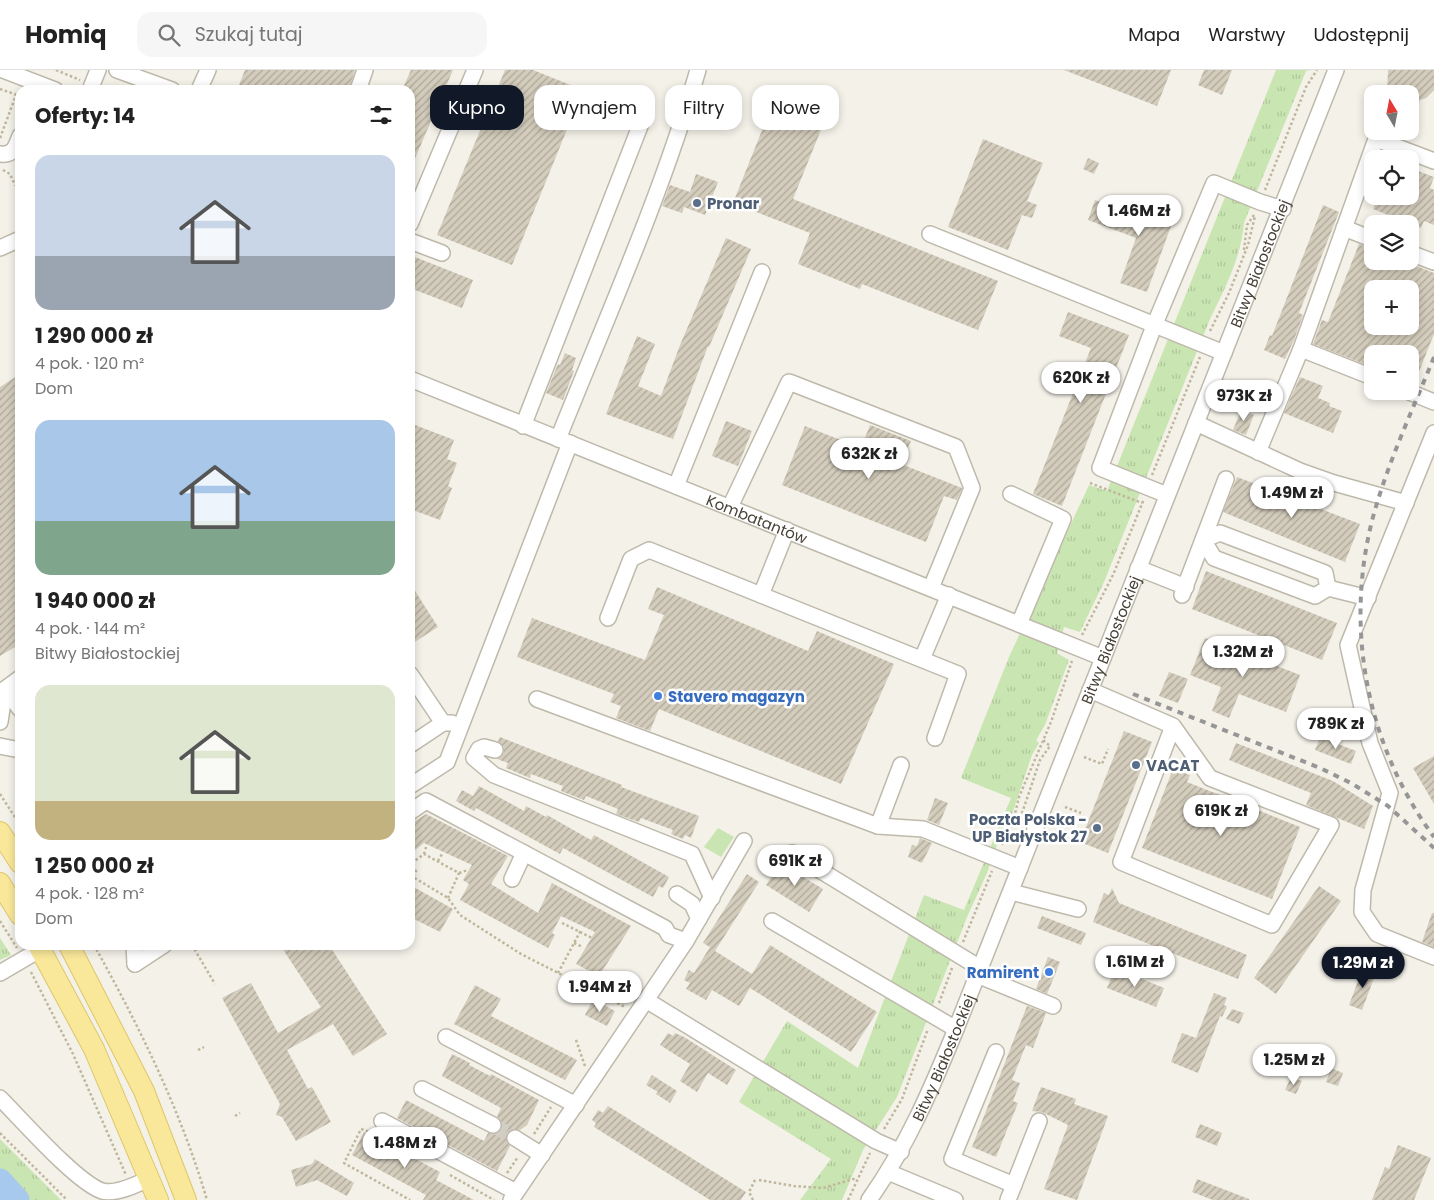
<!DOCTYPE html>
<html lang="pl">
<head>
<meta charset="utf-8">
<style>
  :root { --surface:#fff; --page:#f6f6f6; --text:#222; --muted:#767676; --line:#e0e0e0; --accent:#111827 }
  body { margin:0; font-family:Poppins,sans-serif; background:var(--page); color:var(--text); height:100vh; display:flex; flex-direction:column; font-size:19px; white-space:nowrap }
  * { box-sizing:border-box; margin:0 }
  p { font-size:16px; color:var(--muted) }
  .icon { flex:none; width:28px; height:28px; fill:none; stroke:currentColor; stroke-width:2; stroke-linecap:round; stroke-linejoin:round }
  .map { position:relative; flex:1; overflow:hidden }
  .panel { position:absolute; left:15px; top:15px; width:400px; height:865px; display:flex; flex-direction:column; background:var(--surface); border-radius:15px; box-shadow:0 2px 8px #0003 }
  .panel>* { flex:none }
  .banner { position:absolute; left:430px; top:15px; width:475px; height:45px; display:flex; gap:10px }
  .needle { width:32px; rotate:350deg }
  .fabs { position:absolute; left:1364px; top:15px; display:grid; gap:10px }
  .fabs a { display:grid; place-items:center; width:55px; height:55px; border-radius:10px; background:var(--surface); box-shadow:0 2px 8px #0003; font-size:25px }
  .price { position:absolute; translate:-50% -42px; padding:0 11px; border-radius:18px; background:#fff; color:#222; font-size:16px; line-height:32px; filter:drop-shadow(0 1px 2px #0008) }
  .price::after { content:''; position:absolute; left:50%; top:30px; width:15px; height:11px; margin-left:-8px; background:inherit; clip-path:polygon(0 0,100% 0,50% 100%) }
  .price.on { background:var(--accent); color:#fff }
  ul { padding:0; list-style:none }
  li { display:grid; align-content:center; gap:10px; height:265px; padding:0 20px }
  li span { display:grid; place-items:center; height:155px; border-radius:15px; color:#555 }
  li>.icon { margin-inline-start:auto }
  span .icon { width:90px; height:90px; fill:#fffc; stroke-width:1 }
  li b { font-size:21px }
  h2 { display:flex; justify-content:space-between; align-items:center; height:60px; padding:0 20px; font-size:21px }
  .chip { padding:0 18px; border-radius:15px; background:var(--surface); box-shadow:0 2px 8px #0003; font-size:18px; line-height:45px }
  .chip.on { background:var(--accent); color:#fff }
  header { display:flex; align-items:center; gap:30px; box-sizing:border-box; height:70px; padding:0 25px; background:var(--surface); border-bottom:1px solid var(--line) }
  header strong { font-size:24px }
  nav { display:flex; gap:28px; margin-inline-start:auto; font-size:18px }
  .search { width:350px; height:45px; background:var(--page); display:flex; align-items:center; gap:12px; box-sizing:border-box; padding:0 18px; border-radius:15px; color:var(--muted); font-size:19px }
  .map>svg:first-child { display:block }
  .grass { fill:url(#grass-tufts) }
  .park { fill:#c9e5b2 }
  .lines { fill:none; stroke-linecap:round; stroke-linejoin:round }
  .river { stroke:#a7c9ed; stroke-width:25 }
  .building { fill:url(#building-hatch); fill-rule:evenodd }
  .minor-tunnel { stroke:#d0cec5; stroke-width:15; stroke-dasharray:15 8; stroke-linecap:butt }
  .minor-casing { stroke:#beb9ab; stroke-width:18 }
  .major-casing { stroke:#dec76a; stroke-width:22 }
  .path { stroke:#bfb69c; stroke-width:2.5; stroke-dasharray:2.5 2.5; stroke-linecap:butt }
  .minor { stroke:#fff; stroke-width:15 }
  .major { stroke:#f9e89a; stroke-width:20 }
  .rail { stroke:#969696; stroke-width:4; stroke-dasharray:6 6; stroke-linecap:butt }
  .service-dot { fill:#5c6f8a; stroke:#fff; stroke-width:2 }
  .shop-dot { fill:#3f7fe0; stroke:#fff; stroke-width:2 }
  .labels { text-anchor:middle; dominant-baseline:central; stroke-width:5; stroke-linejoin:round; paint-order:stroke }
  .service-label { font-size:15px; font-weight:bold; fill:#4e5e75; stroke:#fff; text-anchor:start }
  .street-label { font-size:15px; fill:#464137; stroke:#fff }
  .shop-label { font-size:15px; font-weight:bold; fill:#366cbe; stroke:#fff; text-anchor:start }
</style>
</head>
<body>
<header>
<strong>Homiq</strong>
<div class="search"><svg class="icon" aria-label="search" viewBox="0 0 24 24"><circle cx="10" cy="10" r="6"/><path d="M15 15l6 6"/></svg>Szukaj tutaj</div>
<nav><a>Mapa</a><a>Warstwy</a><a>Udostępnij</a></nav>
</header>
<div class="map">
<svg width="1434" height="1130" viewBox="0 0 1434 1130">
  <defs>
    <pattern id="grass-tufts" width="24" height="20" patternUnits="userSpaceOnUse" patternTransform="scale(1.25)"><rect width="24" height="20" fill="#c9e5b2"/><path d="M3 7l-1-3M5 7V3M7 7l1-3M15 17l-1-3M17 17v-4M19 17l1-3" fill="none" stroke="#aec69a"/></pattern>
    <pattern id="building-hatch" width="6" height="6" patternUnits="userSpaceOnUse" patternTransform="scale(1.25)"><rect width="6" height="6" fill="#d4cdbd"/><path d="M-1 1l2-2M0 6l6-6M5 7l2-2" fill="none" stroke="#aea89a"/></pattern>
  </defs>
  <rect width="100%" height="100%" fill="#f3f1e8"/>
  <g class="grass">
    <path d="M1276 0H1311L1306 1 1244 153C1241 188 1225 218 1210 249L1104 512 1080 562 1064 557 1057 583 1069 590 1045 655 1036 670 1039 673 1032 685 1011 747 1007 746 987 803 967 847 897 1027 863 1080 842 1130H800L831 1089 739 1032 787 951 858 998 924 825 964 840 1011 728 961 708 1009 587 1089 415 1107 421Z"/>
    <path d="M0 868 11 885 0 890Z"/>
    <path d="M0 1069 61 1130H0Z"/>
  </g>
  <path class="park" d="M718 758 734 767 721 787 704 777Z"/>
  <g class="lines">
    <path class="river" d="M0 1111 17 1130"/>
  </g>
  <g class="building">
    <path d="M245 0H355L349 20H237Z"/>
    <path d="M411 0H453L410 100V20H402Z"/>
    <path d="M505 0H533L583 20 512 195 437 165Z"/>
    <path d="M1064 0H1171L1157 36Z"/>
    <path d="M1204 0H1232L1222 25 1198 15Z"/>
    <path d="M1388 0H1434V20L1426 28 1420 30 1411 55 1410 24H1387Z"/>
    <path d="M780 15 831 35 793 129 998 211 978 260 862 214 860 219 798 194 810 163 733 133Z"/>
    <path d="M983 69 1043 93 1027 131 1037 135 1032 148 1022 145 1008 180 948 157Z"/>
    <path d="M1088 88 1099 93 1094 104 1083 99Z"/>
    <path d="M1410 98 1434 107 1430 118 1434 120V155L1424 151 1421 158 1373 139 1378 126H1410Z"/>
    <path d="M696 104 718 112 705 145 684 137 682 143 662 136 670 115 690 122Z"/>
    <path d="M1151 127 1178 137 1147 222 1120 213 1136 168 1088 150 1095 130 1144 147Z"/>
    <path d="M1323 135 1339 142 1299 243 1303 245 1294 270 1285 289 1264 280 1270 265 1272 266Z"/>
    <path d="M726 168 751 179 709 277 708 276 673 369 606 344 637 266 655 274 638 316 661 326 680 275Z"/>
    <path d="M1359 174 1372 180V191H1403L1434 203V264L1414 314 1410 312V284H1372V297L1313 274 1322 250 1328 252ZM1372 219H1410V256H1372Z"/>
    <path d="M410 185 473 210 462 238 410 218Z"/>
    <path d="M1068 242 1129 265 1062 436 1033 424 1091 278 1059 266Z"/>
    <path d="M565 283 576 288 572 300 574 301 563 330 546 323 558 294 560 295Z"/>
    <path d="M20 304V574L0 586V317Z"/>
    <path d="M1300 307 1323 316 1318 328 1330 333 1329 336 1342 341 1333 363 1284 343Z"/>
    <path d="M1241 340 1254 345 1246 365 1233 360Z"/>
    <path d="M726 351 752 361 738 396 712 386Z"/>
    <path d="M410 353 454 370 447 389 457 393 448 416 452 418 440 450 410 439Z"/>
    <path d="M870 355 911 371 901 394 962 418 957 430 944 426 926 472 782 415 805 356 861 378Z"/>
    <path d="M1237 407 1360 454 1345 492 1223 442Z"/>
    <path d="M1206 501 1337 553 1322 590 1192 539Z"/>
    <path d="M410 513 438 557 410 575Z"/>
    <path d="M657 517 808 581 817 561 894 594 841 714 659 639 650 661 616 648 621 636 610 632 614 624 517 587 532 548 645 590 664 545 648 539Z"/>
    <path d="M1205 568 1300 605 1286 642 1239 624 1229 648 1212 641 1221 617 1190 605Z"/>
    <path d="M1169 602 1188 609 1178 633 1159 626Z"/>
    <path d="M1124 661 1152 672 1108 783 1080 772Z"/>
    <path d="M500 667 622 715 621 717 699 746 691 768 685 765 683 769 671 764 673 760 641 748 639 752 616 744 618 739 586 726 584 730 561 721 563 716 531 704 530 708 506 698 508 693 497 689 504 682V677L498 671Z"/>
    <path d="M1320 667 1356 681 1351 694 1315 680Z"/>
    <path d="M1236 673 1333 711 1373 736 1364 759 1306 735 1311 723 1229 690Z"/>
    <path d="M1434 686V734L1413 698Z"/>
    <path d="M1173 699 1190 705 1187 712 1300 757 1272 829 1142 778Z"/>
    <path d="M479 716 524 741 526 736 546 747 547 745 591 770 594 765 669 807 663 818 659 816 653 827 563 778 560 784 476 738 474 741 456 731 462 720 473 726Z"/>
    <path d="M935 728 948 733 939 755 927 750Z"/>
    <path d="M426 744 508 786 491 814 538 843 552 813 631 856 599 906 576 894 595 862 561 846 552 863 555 865 548 878 460 830 469 814 463 810 472 795 424 773 410 784V754Z"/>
    <path d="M920 768 932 773 922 793 908 787 912 775 917 776Z"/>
    <path d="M780 793 823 819 809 842 766 815Z"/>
    <path d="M747 804 759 812 715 881 752 904 770 875 877 942 851 982 750 918 739 936 712 920 706 930 686 919 690 913 684 910 689 900 694 903 710 877 703 873Z"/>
    <path d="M410 815 453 839 440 862 410 847Z"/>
    <path d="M1319 816 1341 831 1276 924 1254 908Z"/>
    <path d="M1112 818 1119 833 1247 885 1238 909 1093 852 1104 823 1109 825Z"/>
    <path d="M1432 843H1434V877L1422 872Z"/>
    <path d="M1042 846 1086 863 1081 875 1037 858Z"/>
    <path d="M280 875H329L387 964 353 986 333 954 287 980 308 1019 312 1017 331 1052 296 1071 282 1047 276 1045 280 1034 222 928 251 913 278 963 321 937Z"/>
    <path d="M1048 887 1060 892 1047 924 1036 919Z"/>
    <path d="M1115 898 1164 918 1156 937 1107 918Z"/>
    <path d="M1363 898 1376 903 1362 940 1349 935Z"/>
    <path d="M475 915 501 929 491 946 577 990 565 1010 454 954Z"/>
    <path d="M1214 923 1227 928 1224 935 1227 937 1222 947 1220 946 1198 1003 1171 992 1182 963 1196 968Z"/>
    <path d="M593 929 615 941 607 956 585 945Z"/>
    <path d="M1027 936 1046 943 1033 978 1026 975 1012 1010 1020 1013 1013 1031 1018 1033 996 1087 972 1077Z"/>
    <path d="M1232 939 1244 943 1239 954 1226 949Z"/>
    <path d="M668 963 673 966 675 963 684 967 736 1000 727 1015 708 1003 697 1022 680 1011 690 994 660 975Z"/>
    <path d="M452 984 470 993 469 995 490 1006 491 1004 539 1030 527 1055 520 1060H511L507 1063V1072L510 1076 497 1101 397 1048 406 1030 484 1071 488 1063 494 1064 501 1060 502 1054 497 1046 501 1038 442 1006Z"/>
    <path d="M1331 998 1343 1003 1338 1016 1326 1012Z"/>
    <path d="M652 1005 677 1021 670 1033 656 1024 658 1022 646 1015Z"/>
    <path d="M1291 1007 1302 1011 1296 1024 1285 1020Z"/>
    <path d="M1041 1017 1076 1029 1074 1034 1108 1046 1077 1130 1044 1119 1068 1055 1042 1042 1032 1041Z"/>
    <path d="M608 1036 746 1122 741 1130H710L594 1057 596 1053 592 1050 598 1040 603 1043Z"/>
    <path d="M1200 1054 1222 1063 1217 1076 1195 1067Z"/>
    <path d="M364 1062 440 1102 436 1110 474 1130H423L426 1125 352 1085Z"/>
    <path d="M1398 1075 1431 1088 1414 1130H1372L1385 1097 1389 1099Z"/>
    <path d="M315 1089 354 1113 347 1126 317 1110 296 1117 291 1100 312 1094Z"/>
    <path d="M1197 1109 1249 1129V1130H1213L1192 1122Z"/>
  </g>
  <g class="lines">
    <path class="minor-tunnel" d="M493 1055 515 1068"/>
    <defs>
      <g id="minor">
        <path d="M3 0 55 20"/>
        <path d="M117 0 172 20"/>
        <path d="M90 20 98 0"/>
        <path d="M199 20 208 0"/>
        <path d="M358 20 365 0"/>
        <path d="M0 84C13 86 16 77 20 66"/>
        <path d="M410 154 475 0"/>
        <path d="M1344 158 1372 169"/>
        <path d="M930 164 1224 283"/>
        <path d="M410 171 442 183"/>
        <path d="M0 178 20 169"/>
        <path d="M1410 183 1434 192"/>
        <path d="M1301 279 1376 69 1434 91"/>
        <path id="s1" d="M410 309 1103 588"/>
        <path d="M1407 321 1434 332"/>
        <path d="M1196 353 1300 401 1334 413 1406 433"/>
        <path d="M523 356 642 51"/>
        <path d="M1434 363 1348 575 1370 673 1390 723 1363 820 1362 842 1377 864 1434 887"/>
        <path d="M558 369C607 247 661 126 698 0"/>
        <path d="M1258 382 1301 279 1372 307"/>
        <path d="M676 416 762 202"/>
        <path d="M1011 424 1063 449 1019 554"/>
        <path d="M1167 425 1100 398 1154 256 1214 113 1260 132 1283 139"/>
        <path d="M730 437 789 312 956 377 972 418 931 518"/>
        <path d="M1138 498 1186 517"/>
        <path d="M1328 518 1325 503 1220 463 1203 470 1214 488 1315 526 1328 518 1368 528"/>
        <path d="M761 525 787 460"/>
        <path d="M1182 525 1226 409"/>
        <path d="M608 548 631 489 649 480 958 604 935 668"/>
        <path d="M922 589 949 525"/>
        <path d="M410 604 443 653"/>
        <path d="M5 619 20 639"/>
        <path d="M1090 620 1173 656 1121 792 1272 855 1331 755 1210 708 1173 656"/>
        <path d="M537 629 878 756 923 759 1020 798"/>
        <path d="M0 652 5 619 20 608"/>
        <path d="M410 675 443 653H452"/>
        <path d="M0 676 20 680"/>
        <path d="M495 680 484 677 479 679 474 688 494 705 692 784 712 828"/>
        <path d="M410 716 447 692 570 373"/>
        <path d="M410 742 426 731 665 858 669 865 686 871"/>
        <path d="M878 756 901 695"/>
        <path d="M792 783 980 898"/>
        <path d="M512 809 524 783"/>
        <path d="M1011 822 1078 839"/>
        <path d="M677 824 692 834 699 849"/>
        <path d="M772 851 956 959"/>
        <path d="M134 875 135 894"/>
        <path d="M135 894 164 875"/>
        <path d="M0 903 41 879"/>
        <path d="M977 905 1053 936"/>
        <path d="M646 930 876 1071 901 1082"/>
        <path d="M446 967 576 1035"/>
        <path d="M996 982 952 1089 1014 1115"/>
        <path d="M422 1019 493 1055"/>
        <path d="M0 1028C22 1050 76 1112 102 1121 116 1125 138 1114 150 1108"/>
        <path d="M382 1051 516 1122"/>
        <path d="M515 1068 542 1085"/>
        <path d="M888 1102 955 1130"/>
        <path d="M511 1130 686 871 744 771"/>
        <path id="s2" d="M869 1130C907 1076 931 1020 956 959L1336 0"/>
        <path d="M1008 1130 1039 1051"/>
      </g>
      <g id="major">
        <path d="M0 762 20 793"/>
        <path d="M0 813 20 845"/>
        <path d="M38 875 94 979 158 1130"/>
        <path d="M69 875 144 1021 186 1130"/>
      </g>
    </defs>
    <use href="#minor" class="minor-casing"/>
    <use href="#major" class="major-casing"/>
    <g class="path">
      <path d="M56 0 80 10"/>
      <path d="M0 19 20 26"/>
      <path d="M0 68 16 25"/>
      <path d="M17 95 20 100"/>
      <path d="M3 100 10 104 15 115 20 114"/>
      <path d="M1265 120 1306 17 1317 0"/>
      <path d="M1244 180 1247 155 1254 145"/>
      <path d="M1210 261 1229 223 1248 175 1255 146"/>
      <path d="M1152 405 1200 287"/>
      <path d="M1090 413 1142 433"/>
      <path d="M1082 565 1113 505 1144 429"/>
      <path d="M1084 687 1102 694 1108 679"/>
      <path d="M0 724 20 755"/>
      <path d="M1065 737 1081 743"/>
      <path d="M1013 752H1019L1040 690 1050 676 1043 670"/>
      <path d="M1002 775 1013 752 1019 727 1051 652 1072 591"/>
      <path d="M424 784 426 777"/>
      <path d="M438 791 442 784"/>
      <path d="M410 798 412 793 424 784 459 803 448 828"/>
      <path d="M410 799 416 801 413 807 448 828 460 845 521 884 625 937"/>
      <path d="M459 803 468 800"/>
      <path d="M0 851 17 878"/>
      <path d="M562 853 592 868"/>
      <path d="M963 872 992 801"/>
      <path d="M574 873 583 877"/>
      <path d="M94 875C139 956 181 1041 207 1130"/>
      <path d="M192 875 215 914"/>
      <path d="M31 902 73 984 126 1105"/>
      <path d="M558 903 581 860"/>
      <path d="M939 933 952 898"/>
      <path d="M576 970 585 996"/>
      <path d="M198 980 204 977"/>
      <path d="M235 1046 240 1043"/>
      <path d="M884 1059 902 1029 928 959"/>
      <path d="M0 1063 67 1130"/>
      <path d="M373 1063 361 1059 344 1093 410 1130"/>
      <path d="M534 1064 551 1037"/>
      <path d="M507 1103 518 1087"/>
      <path d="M450 1105 494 1130"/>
      <path d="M759 1110 794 1116 823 1118 857 1108"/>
      <path d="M753 1130 749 1122 756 1108"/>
      <path d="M848 1130 870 1083"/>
    </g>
    <use href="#minor" class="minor"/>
    <use href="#major" class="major"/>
    <g class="rail">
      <path d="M1434 287C1413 339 1388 392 1373 447 1344 557 1366 675 1434 767"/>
      <path d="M1133 624 1320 698 1351 713 1388 736 1434 778"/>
    </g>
  </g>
  <g class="service-dot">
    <circle cx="697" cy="133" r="5"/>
    <circle cx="1136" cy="695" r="5"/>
    <circle cx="1097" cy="758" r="5"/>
  </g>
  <g class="shop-dot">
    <circle cx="658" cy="626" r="5"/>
    <circle cx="1049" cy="902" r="5"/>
  </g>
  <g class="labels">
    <g class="service-label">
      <text x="707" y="133">Pronar</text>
      <text x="1146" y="695">VACAT</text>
      <text x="1087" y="749" text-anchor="end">Poczta Polska -<tspan x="1087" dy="17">UP Białystok 27</tspan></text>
    </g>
    <g class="street-label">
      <text stroke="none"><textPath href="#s2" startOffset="1016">Bitwy Białostockiej</textPath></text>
      <text stroke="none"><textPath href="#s1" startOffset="374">Kombatantów</textPath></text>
      <text stroke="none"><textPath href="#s2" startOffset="611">Bitwy Białostockiej</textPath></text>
      <text stroke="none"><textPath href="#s2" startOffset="161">Bitwy Białostockiej</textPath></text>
    </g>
    <g class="shop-label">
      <text x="668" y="626">Stavero magazyn</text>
      <text x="1039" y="902" text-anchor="end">Ramirent</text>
    </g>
  </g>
</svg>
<div class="fabs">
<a><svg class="needle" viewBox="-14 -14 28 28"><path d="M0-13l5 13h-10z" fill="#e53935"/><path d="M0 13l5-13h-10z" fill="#767676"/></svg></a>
<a><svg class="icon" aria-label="locate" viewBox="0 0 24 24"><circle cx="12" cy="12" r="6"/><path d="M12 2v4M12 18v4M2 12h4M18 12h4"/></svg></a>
<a><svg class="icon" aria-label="layers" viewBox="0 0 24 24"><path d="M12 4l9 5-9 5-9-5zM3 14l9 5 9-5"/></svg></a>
<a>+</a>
<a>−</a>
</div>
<b class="price" style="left:1139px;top:167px">1.46M zł</b>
<b class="price" style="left:1081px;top:334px">620K zł</b>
<b class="price" style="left:1244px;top:352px">973K zł</b>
<b class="price" style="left:869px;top:410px">632K zł</b>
<b class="price" style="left:1292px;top:449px">1.49M zł</b>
<b class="price" style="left:1243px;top:608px">1.32M zł</b>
<b class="price" style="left:1336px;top:680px">789K zł</b>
<b class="price" style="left:1221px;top:767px">619K zł</b>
<b class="price" style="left:795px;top:817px">691K zł</b>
<b class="price" style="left:1135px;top:918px">1.61M zł</b>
<b class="price on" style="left:1363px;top:919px">1.29M zł</b>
<b class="price" style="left:600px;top:943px">1.94M zł</b>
<b class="price" style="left:1294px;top:1016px">1.25M zł</b>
<b class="price" style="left:405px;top:1099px">1.48M zł</b>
<div class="banner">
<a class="chip on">Kupno</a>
<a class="chip">Wynajem</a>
<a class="chip">Filtry</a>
<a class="chip">Nowe</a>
</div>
<section class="panel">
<h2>Oferty: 14<svg class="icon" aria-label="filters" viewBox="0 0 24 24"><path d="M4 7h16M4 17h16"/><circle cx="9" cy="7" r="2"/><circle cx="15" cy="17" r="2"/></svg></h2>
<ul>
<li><span style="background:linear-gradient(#c9d6e8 65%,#9aa5b1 0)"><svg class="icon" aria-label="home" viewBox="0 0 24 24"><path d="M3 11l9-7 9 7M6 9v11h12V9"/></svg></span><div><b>1 290 000 zł</b><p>4 pok. · 120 m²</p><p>Dom</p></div></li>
<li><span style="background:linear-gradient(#a9c7e8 65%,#7fa58c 0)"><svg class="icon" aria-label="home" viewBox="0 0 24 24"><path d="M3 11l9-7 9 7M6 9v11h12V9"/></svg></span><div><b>1 940 000 zł</b><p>4 pok. · 144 m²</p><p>Bitwy Białostockiej</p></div></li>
<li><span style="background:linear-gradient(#dfe7d0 75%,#c2b280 0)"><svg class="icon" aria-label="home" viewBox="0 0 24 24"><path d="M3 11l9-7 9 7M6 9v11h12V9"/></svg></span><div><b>1 250 000 zł</b><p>4 pok. · 128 m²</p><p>Dom</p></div></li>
</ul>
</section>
</div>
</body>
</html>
